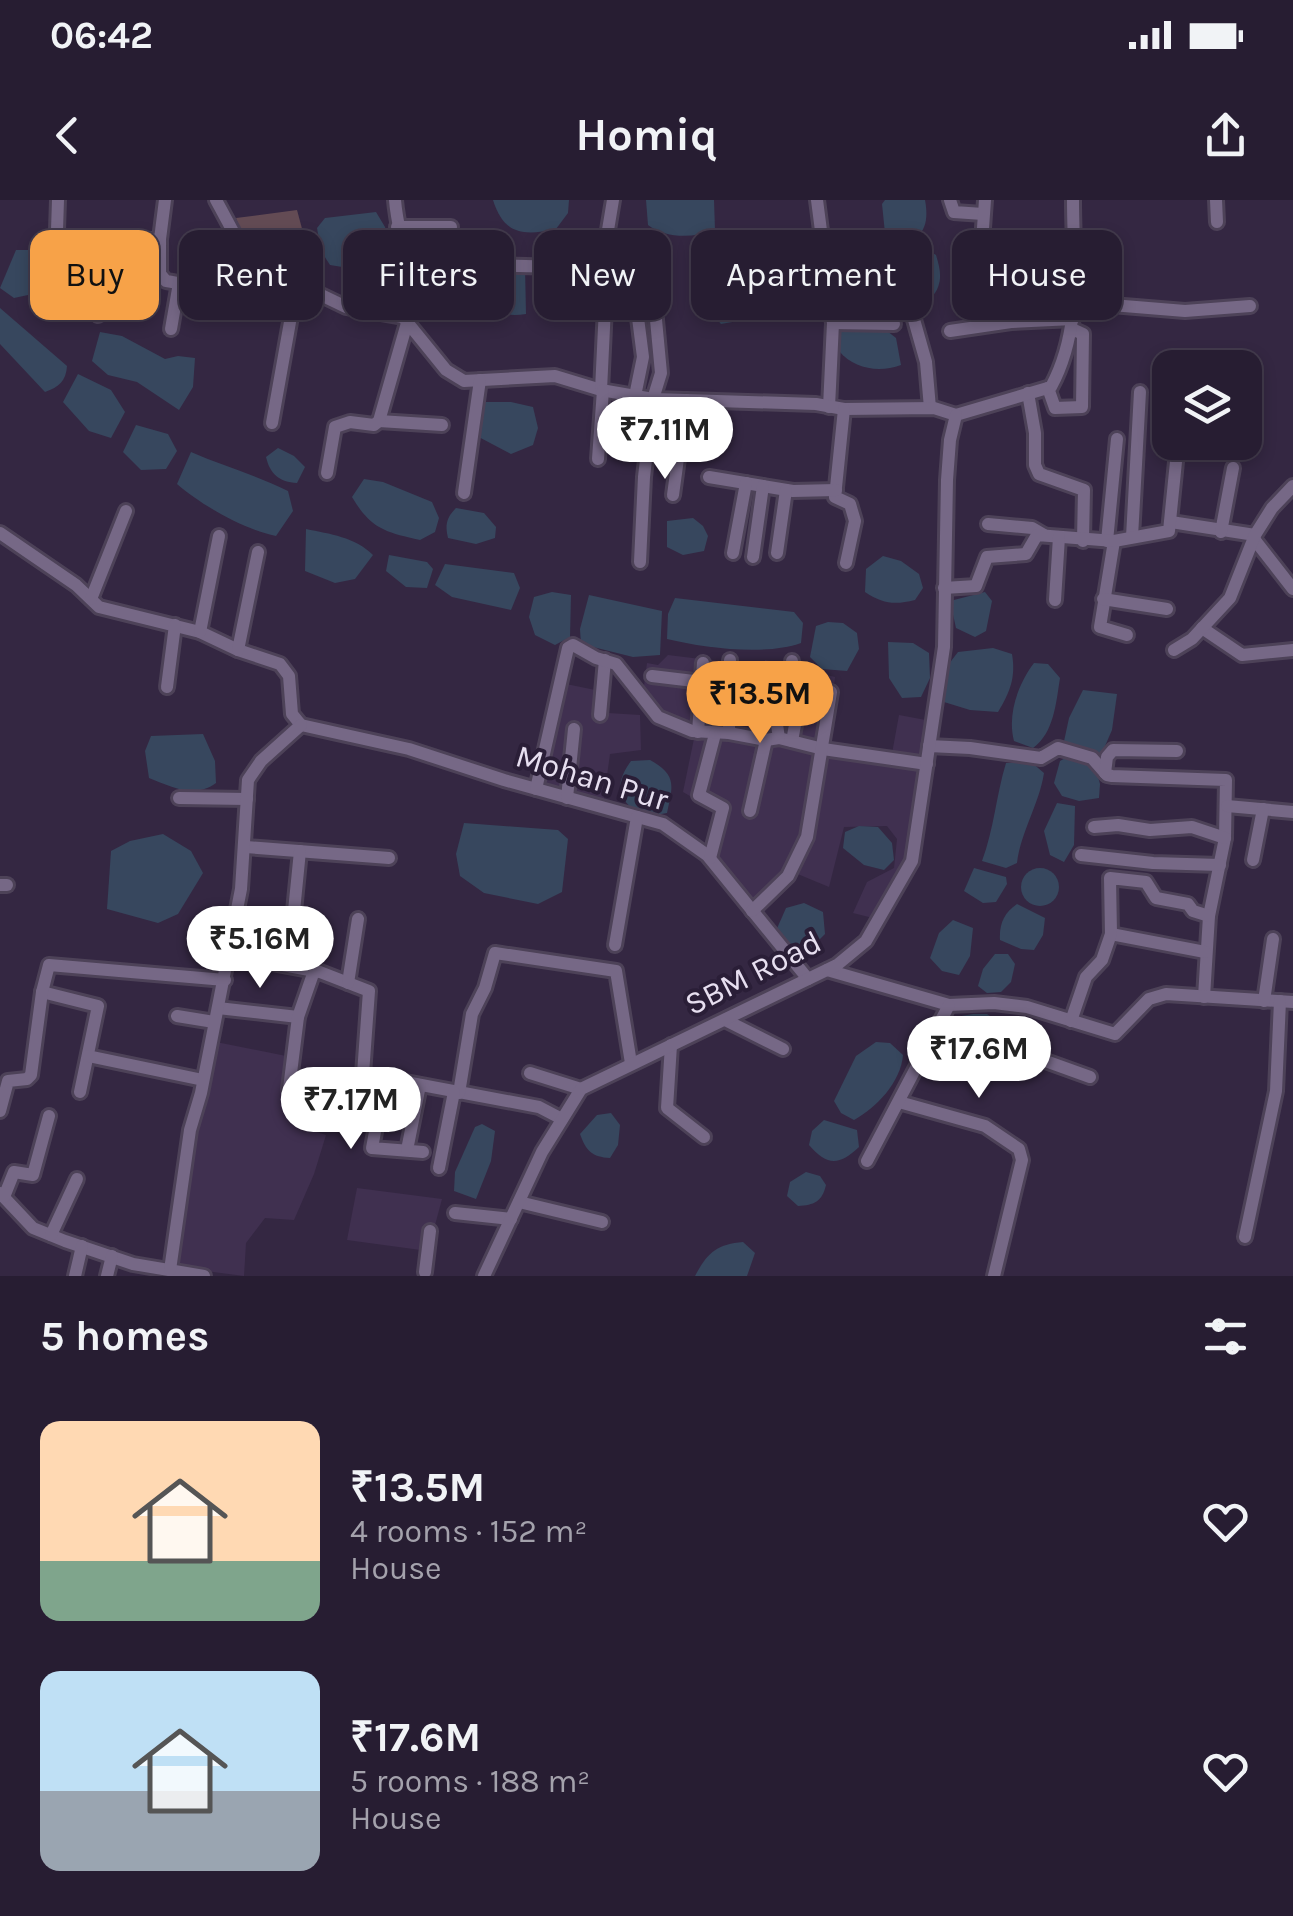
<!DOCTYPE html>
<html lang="en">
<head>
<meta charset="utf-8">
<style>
  :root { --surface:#271d32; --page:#332a3e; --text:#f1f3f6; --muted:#a4a2ac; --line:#433b4d; --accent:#f7a248 }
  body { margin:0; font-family:Karla,sans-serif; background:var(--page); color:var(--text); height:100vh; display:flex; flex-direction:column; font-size:38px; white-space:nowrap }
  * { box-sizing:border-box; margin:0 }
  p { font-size:32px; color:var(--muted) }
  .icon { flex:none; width:55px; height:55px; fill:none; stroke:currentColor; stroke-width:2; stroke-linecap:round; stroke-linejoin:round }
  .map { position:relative; height:1076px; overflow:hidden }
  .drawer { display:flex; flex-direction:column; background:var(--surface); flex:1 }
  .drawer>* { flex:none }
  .hud { position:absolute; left:30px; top:30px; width:1235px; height:90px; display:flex; gap:20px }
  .controls { position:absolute; left:1152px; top:150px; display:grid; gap:20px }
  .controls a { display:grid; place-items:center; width:110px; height:110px; border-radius:20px; background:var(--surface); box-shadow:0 5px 15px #0003,0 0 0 2px var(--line); font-size:50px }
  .price { position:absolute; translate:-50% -85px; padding:0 22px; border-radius:35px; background:#fff; color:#222; font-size:32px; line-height:65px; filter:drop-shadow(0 2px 5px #0008) }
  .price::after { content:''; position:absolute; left:50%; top:60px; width:30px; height:22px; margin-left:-15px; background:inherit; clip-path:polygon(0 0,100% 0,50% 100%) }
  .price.on { background:var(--accent); color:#111 }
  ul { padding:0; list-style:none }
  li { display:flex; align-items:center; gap:30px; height:250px; padding:0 40px }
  li span { display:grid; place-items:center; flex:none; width:280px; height:200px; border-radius:20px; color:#555 }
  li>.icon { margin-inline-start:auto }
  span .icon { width:120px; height:120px; fill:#fffc; stroke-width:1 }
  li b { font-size:42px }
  h2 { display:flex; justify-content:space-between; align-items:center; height:120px; padding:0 40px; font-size:42px }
  .tag { padding:0 35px; border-radius:20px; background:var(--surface); box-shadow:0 5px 15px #0003,0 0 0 2px var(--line); font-size:35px; line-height:90px }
  .tag.on { background:var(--accent); color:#111 }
  .status { display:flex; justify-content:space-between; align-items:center; height:70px; padding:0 50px; background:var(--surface); direction:ltr }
  .status svg { height:28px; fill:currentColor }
  header { display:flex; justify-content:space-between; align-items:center; height:130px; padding:0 40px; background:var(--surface); font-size:45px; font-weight:700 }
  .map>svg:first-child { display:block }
  .built { fill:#403050 }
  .green { fill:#634b54 }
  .water { fill:#37475e }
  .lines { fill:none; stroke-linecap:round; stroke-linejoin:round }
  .minor-casing { stroke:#4d4258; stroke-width:18 }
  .minor { stroke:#766886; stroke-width:12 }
  .labels { text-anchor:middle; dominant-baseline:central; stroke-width:8; stroke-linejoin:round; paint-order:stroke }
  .street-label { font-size:32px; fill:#e7dff0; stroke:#2a1e37 }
</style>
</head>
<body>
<div class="status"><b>06:42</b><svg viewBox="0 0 49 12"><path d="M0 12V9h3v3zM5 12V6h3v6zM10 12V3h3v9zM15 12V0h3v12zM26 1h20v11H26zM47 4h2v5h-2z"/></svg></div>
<header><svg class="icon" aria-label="back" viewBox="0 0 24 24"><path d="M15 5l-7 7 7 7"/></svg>Homiq<svg class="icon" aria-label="share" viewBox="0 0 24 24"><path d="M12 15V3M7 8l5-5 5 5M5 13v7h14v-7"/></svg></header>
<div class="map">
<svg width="1293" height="1076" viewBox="0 0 1293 1076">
  <rect width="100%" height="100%" fill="#342742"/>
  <g class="built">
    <path d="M668 455 725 462 729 489 761 490 765 460 835 477 827 548 891 559 899 515 931 521 911 657 873 718 853 713 867 682 894 668 897 639 887 626 844 627 829 687 788 670 751 706 711 661 726 617 683 592 696 529 642 501 647 463 658 465Z"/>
    <path d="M566 484 605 492 608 513 640 515 641 550 610 554 602 612 533 592Z"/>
    <path d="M216 842 291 857 287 897 302 902 301 927 326 935 314 974 294 1020 265 1018 246 1043 244 1076 175 1067 198 922Z"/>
    <path d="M357 988 442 999 428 1051 347 1040Z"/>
  </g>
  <path class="green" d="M297 10 318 88 260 87 236 18Z"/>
  <g class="water">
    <path d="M493 0H569L568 13 556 29C523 36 504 35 493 0Z"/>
    <path d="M646 0H714L715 30C693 38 667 39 648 25Z"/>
    <path d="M885 0H925C930 26 922 44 893 41L885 33 882 4Z"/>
    <path d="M376 12 385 27 392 54 386 65 361 70 330 65 321 51 317 28 325 18Z"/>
    <path d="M926 49 936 55C941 71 943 84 932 97L912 101 901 92 900 58Z"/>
    <path d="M16 50H30L36 68 28 95 14 98 0 88Z"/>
    <path d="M481 65 525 67 526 114C489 120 481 98 481 65Z"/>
    <path d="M711 73H742L751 87 750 111 738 121 721 124 708 109Z"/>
    <path d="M0 108 67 166C66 181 59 187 45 192L0 144Z"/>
    <path d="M855 127H882L896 138 901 165C879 173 854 169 839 151L840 132Z"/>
    <path d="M100 132 122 136 165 159 178 156 195 158 193 187 179 210 137 182 108 175 92 161Z"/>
    <path d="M78 174 111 190 125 212 111 238 89 231 63 202Z"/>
    <path d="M481 202H511L533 207 538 228 533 245 511 254 475 235Z"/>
    <path d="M136 225 168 234 177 251 166 269 141 270 123 252Z"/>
    <path d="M278 248 294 256 305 267 297 283C279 282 270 274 266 257Z"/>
    <path d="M191 252C223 266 256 275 288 291L293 311 276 336C245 330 201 305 177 284Z"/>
    <path d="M364 279 383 282 432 302 439 318 435 332 420 340C385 332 371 329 352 297Z"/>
    <path d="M456 308 484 313 496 327 495 338 476 344 448 338C445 325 446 318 456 308Z"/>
    <path d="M693 318 703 326 708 336 704 351 683 355 667 347V321Z"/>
    <path d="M306 329C330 334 355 337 373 355L355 379 335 383 305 371Z"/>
    <path d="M389 355 427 362 433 369 427 388 406 387 386 371Z"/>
    <path d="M883 356 901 361 919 374 923 388 915 400C895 405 883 404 865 392L866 369Z"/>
    <path d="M445 364 514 373 520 388 511 410 452 397 435 385Z"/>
    <path d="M552 392 571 395 570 437 555 445 535 435 529 417 534 397Z"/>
    <path d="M985 392 992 401 986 431 975 437 956 428 950 401Z"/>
    <path d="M589 395 662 411 660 455 633 457 581 444 580 429Z"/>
    <path d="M675 398 794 412 803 423 801 443C764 456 705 448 667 439L668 414Z"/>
    <path d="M828 422 843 423 857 433 859 449 847 471 822 469 810 457 816 426Z"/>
    <path d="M888 442 913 443 929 453 930 478 921 497 902 498 889 478Z"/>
    <path d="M993 448 1012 454C1016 477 1010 492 998 512L970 510 944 502 945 469 958 452Z"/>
    <path d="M1034 463 1048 464 1060 478C1056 503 1054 533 1033 548L1014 541C1007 515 1018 484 1034 463Z"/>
    <path d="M1083 490 1117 494 1112 530 1102 553 1086 557 1063 546 1069 518Z"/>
    <path d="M203 534 215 561 216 583C194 599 172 587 149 578L145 551 151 536Z"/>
    <path d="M1069 556 1094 562 1100 584 1099 598 1079 601 1062 596 1054 583 1060 561Z"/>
    <path d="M650 560C677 575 673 585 667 613L644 617C618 601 613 586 631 561Z"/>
    <path d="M1031 562 1044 573C1039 605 1021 631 1017 663L1006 668 982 661C994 629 996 596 1006 563Z"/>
    <path d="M1057 603 1075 606 1074 645 1064 662 1050 655 1044 631Z"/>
    <path d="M464 623 558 630 568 639 562 692 538 704 484 693 460 676 456 654Z"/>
    <path d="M859 626 878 627 892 643 894 660 884 670 864 665 843 648 845 632Z"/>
    <path d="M163 634 191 651 203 673 178 714 158 723 107 709 111 651 130 641Z"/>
    <path d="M974 668 1006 677 1007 684 996 702 983 703 964 691Z"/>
    <circle cx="1040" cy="687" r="19"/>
    <path d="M804 703 823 712 825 734 803 756 787 753 775 733 786 708Z"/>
    <path d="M1017 704 1045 718 1043 735 1034 750 1021 749 1000 740C999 724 1004 713 1017 704Z"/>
    <path d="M953 720 973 728 970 756 959 775 942 771 930 758 939 733Z"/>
    <path d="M995 754H1008L1015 764 1011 782 1001 792 987 793 978 786 983 769Z"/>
    <path d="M973 814H987L999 822 988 842C972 841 959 840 953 824L956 817Z"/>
    <path d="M876 842 890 843 903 855C901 882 876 908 854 920L841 913 834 901 856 856Z"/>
    <path d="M611 913 620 925 618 945 610 958C592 957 586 951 580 934L597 915Z"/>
    <path d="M824 920 857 930 859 947C839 966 827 966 809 945L812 931Z"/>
    <path d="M482 924 495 931 491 961 476 999 454 991 455 972 475 927Z"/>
    <path d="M806 972 820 976 826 985C822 1002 814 1005 798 1006L787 996 790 982Z"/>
    <path d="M743 1042 755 1053 747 1076H695C707 1053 717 1044 743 1042Z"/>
  </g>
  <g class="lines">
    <defs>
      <g id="minor">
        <path d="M216 0 237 39 254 91 319 94 346 107 403 117"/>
        <path d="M395 0C398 40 417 78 403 117"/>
        <path d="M817 0 833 123 829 207"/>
        <path d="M950 0 954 12 983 14"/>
        <path d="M985 0 982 42 985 46 1073 40"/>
        <path d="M1216 0 1217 22"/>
        <path d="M397 27H451"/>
        <path d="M160 39V74L166 81C192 84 230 102 254 91"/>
        <path d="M822 45 855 42 883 46"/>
        <path d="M484 65 561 67 568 63 577 41 602 39 607 36 613 0"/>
        <path d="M55 91 58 0"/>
        <path d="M1075 102 1185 111 1250 106"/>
        <path d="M911 109 926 162 930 208"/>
        <path d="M98 115 108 52 114 45 160 39 165 0"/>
        <path d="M403 117 446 170 464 181 555 176 601 190 653 199 816 204 844 209 934 208 956 215"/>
        <path d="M1011 122 1014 44"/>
        <path d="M833 123 894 124"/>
        <path d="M171 129 179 83"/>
        <path d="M950 131 1011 122 1073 119"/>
        <path d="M1048 188 1055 208 1082 207 1083 134 1072 129"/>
        <path d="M601 190 605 107"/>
        <path d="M1028 193 1035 233V265L1039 274 1084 290 1083 341"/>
        <path d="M635 196 643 157 637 110"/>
        <path d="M844 209 835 297 850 304 855 321 846 363"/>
        <path d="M956 215 1051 187C1083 128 1073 64 1073 0"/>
        <path d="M379 221 442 225"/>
        <path d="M272 223 295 94"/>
        <path d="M598 259 603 190"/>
        <path d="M327 273 335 227 350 222 374 225 379 221 407 123"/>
        <path d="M709 277 793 291 836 290"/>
        <path d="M464 293 480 180"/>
        <path d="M673 295 686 200"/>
        <path d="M1171 322 1255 335"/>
        <path d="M988 324 1032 328 1044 335"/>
        <path d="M1221 332 1233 268"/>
        <path d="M0 333 76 385 99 407 200 432 238 450 280 464 289 476 292 514 301 525"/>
        <path d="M1132 337 1140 192"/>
        <path d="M1254 339 1293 389"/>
        <path d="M1107 341 1117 239"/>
        <path d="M1114 341 1100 427 1127 435"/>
        <path d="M733 353 746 283"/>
        <path d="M777 353 786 290"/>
        <path d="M753 357 763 286"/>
        <path d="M640 362 644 277 653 199 661 173 653 88"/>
        <path d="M944 388 976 386 987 357 1026 354 1037 335 1114 341 1169 331 1178 242"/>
        <path d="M91 399 126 311"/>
        <path d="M1103 399 1167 409"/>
        <path d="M1055 400 1059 337"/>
        <path d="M1202 428 1242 455 1293 450"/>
        <path d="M200 432 219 336"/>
        <path d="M238 450 258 352"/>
        <path d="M1174 450 1192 439 1230 398 1255 335 1272 308 1293 286"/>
        <path d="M792 461 795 525 792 541"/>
        <path d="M652 476 702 482"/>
        <path d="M770 479 779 538 823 549 927 564"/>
        <path d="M167 487 175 425"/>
        <path d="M600 515 605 460"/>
        <path d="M301 525 409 549 504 580 663 624 707 655 808 779"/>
        <path d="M698 532 703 463"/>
        <path d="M729 533 730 460"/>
        <path d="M929 546 970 548 1041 558 1058 548 1092 558 1107 575 1112 576 1226 580 1225 638 1209 716 1204 797"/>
        <path d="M1105 573 1107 557 1113 550 1177 551"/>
        <path d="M536 589 568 448 573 445 596 458 616 464 658 517 692 531 729 533 766 540 779 538"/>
        <path d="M179 598 247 599"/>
        <path d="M567 598 574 529"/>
        <path d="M1227 606 1293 612"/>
        <path d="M750 611 766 540"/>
        <path d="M1094 627 1118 625 1150 630 1192 627 1225 638"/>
        <path d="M246 647 389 658"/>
        <path d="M1081 655 1153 663 1220 665"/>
        <path d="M710 658 723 608 699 595 715 534"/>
        <path d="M1253 660 1263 609"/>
        <path d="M0 685H7"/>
        <path d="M294 711 300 651"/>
        <path d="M752 711 788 676 807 637 831 492"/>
        <path d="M1111 734 1205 752"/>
        <path d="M615 745 637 617"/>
        <path d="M230 755 320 772 369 791 363 874 539 907 562 919"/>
        <path d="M827 770 949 805 994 803 1027 807 1115 834 1149 799 1166 794 1293 802"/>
        <path d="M348 783 358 719"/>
        <path d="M42 792 98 806 80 892"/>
        <path d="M1264 801 1273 739"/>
        <path d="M218 808 298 817"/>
        <path d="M177 816 214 822"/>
        <path d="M725 820 783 849"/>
        <path d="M1071 821 1086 777 1102 760 1111 734 1110 678 1146 682 1156 698 1188 704 1193 711 1209 716"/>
        <path d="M671 845 667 908 704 937"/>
        <path d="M1001 845 1090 877"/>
        <path d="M88 856 203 880"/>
        <path d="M530 873 581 889"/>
        <path d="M385 878 372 948 423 952"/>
        <path d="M289 889 298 817 314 771"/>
        <path d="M459 893 472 814 485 788 495 753 616 771 631 863"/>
        <path d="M899 902 985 926 1019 949 1022 960 994 1076"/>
        <path d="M0 911 8 881 27 879 31 875 42 792 49 765 225 780"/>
        <path d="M407 950 420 885"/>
        <path d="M867 961 949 805"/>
        <path d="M439 968 454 892"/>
        <path d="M0 993 33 1028 65 1041 133 1064 204 1076"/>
        <path d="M4 997 14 972 33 975 49 916"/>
        <path d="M519 1002 602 1022"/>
        <path d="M455 1013 511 1019"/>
        <path d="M51 1035 77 979"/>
        <path d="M1245 1037 1276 891 1280 801"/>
        <path d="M170 1070 190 930 201 893 241 689 248 580 261 561 301 525"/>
        <path d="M425 1072 430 1031"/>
        <path d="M75 1076 82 1046"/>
        <path d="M107 1076 112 1056"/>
        <path d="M484 1076 542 952 581 889 837 765 866 741 912 661 944 447 947 280 950 240 956 215"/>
      </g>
    </defs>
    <use href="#minor" class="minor-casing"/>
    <use href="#minor" class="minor"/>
  </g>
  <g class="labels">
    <g class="street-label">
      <text transform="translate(592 578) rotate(17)">Mohan Pur</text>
      <text transform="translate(753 773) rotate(-27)">SBM Road</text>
    </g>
  </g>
</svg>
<div class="controls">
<a><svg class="icon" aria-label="layers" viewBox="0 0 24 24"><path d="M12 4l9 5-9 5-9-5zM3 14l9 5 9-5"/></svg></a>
</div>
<b class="price" style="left:665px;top:282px">₹7.11M</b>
<b class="price on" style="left:760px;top:546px">₹13.5M</b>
<b class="price" style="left:260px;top:791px">₹5.16M</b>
<b class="price" style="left:979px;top:901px">₹17.6M</b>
<b class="price" style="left:351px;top:952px">₹7.17M</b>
<div class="hud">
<a class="tag on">Buy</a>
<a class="tag">Rent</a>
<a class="tag">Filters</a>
<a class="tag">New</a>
<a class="tag">Apartment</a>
<a class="tag">House</a>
</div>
</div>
<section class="drawer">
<h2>5 homes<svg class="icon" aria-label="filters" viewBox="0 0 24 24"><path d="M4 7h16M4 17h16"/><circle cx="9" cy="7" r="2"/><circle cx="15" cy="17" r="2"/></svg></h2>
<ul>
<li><span style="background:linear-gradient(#ffd9b3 70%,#7fa58c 0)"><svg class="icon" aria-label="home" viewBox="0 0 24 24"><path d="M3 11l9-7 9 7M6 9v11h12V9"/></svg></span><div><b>₹13.5M</b><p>4 rooms · 152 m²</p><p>House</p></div><svg class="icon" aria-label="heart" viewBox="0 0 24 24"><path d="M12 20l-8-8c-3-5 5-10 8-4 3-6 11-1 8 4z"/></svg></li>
<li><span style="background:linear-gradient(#bfe0f5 60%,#9aa5b1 0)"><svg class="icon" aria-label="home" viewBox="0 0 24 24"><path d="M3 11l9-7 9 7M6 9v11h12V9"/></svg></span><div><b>₹17.6M</b><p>5 rooms · 188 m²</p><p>House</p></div><svg class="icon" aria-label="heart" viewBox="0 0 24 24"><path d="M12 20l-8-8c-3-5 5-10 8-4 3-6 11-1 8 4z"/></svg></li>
</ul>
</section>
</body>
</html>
